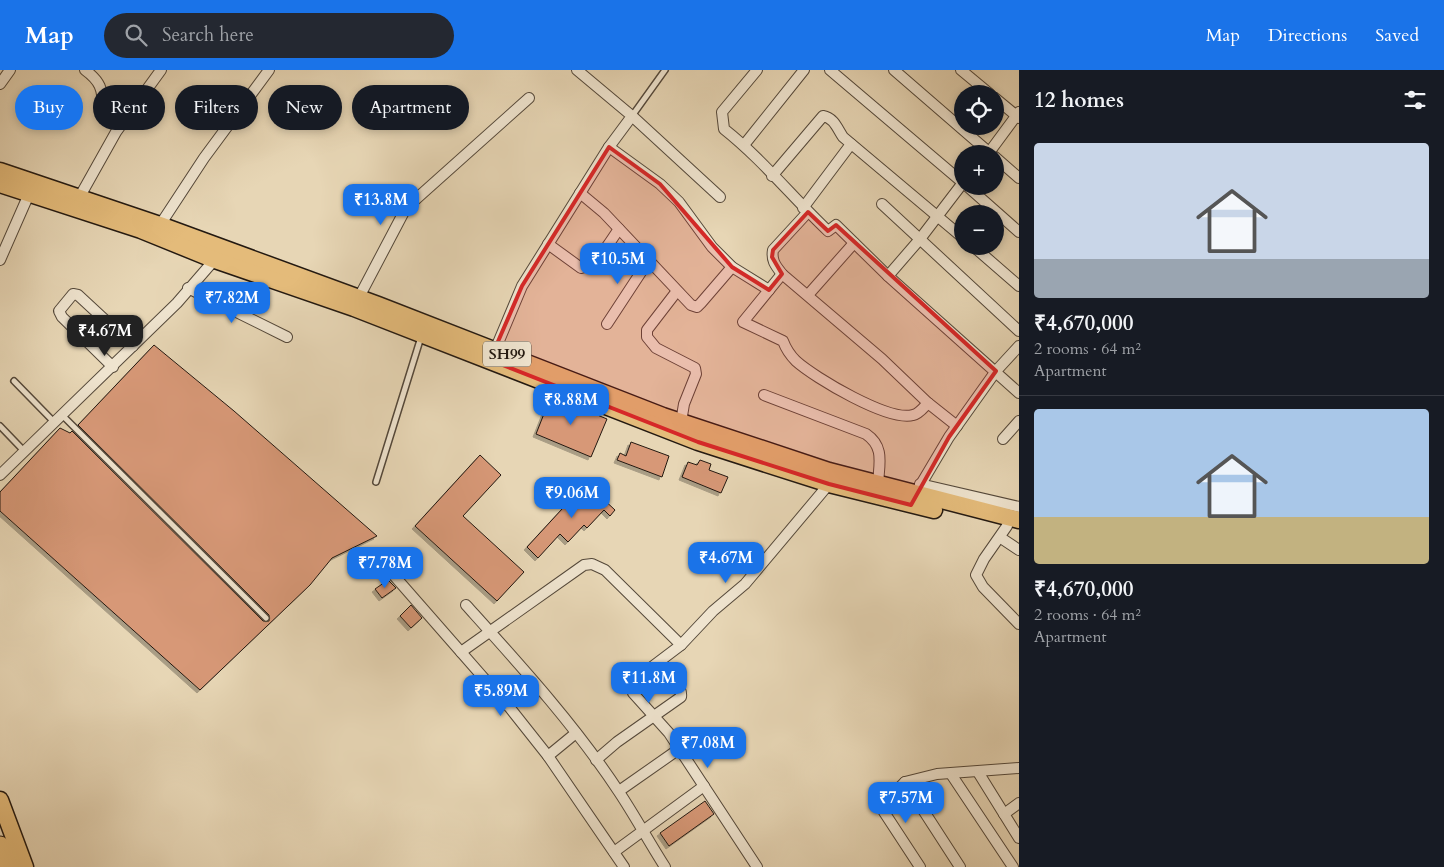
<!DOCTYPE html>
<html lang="en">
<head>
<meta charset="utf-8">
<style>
  :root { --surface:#171b24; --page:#242831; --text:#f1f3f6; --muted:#9ea1a6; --line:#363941; --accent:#1a73e8 }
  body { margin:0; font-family:Cardo,serif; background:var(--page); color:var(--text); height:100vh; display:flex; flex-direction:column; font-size:19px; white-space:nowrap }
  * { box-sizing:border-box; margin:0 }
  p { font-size:16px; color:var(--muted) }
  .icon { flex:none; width:28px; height:28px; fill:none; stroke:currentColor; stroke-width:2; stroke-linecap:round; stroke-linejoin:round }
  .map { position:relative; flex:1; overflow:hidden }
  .details { display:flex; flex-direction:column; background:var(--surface); width:425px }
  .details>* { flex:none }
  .guide { position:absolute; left:15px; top:15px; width:475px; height:45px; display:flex; gap:10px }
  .fabs { position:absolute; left:954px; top:15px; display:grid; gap:10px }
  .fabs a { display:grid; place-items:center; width:50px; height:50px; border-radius:50%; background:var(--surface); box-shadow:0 2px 8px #0003; font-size:25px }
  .price { position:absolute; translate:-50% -42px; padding:0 11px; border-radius:10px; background:var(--accent); color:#fff; font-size:16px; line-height:32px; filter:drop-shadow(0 1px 2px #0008) }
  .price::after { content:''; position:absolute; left:50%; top:30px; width:15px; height:11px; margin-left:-8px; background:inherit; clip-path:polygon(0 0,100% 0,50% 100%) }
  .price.on { background:#222; color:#fff }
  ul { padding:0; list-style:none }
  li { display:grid; align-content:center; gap:10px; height:265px; padding:0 15px }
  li+li { border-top:1px solid var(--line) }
  li span { display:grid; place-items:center; height:155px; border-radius:5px; color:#555 }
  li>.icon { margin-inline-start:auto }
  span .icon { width:90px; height:90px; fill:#fffc; stroke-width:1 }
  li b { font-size:21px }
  h2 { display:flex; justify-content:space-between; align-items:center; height:60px; padding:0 15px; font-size:21px }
  .tag { padding:0 18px; border-radius:22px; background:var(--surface); box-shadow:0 2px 8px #0003; font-size:18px; line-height:45px }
  .tag.on { background:var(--accent); color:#fff }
  header { display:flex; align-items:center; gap:30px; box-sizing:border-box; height:70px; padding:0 25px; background:var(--accent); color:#fff }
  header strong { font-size:24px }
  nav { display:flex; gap:28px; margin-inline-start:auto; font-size:18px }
  .search { width:350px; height:45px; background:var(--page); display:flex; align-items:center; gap:12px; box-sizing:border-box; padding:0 18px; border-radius:28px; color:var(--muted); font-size:19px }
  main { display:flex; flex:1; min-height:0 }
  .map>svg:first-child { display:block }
  .building { fill:#d79877; stroke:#231911; filter:url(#shadow) }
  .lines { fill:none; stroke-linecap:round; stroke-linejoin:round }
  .lane-casing { stroke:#54483a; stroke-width:8 }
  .street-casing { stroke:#54483a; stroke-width:12 }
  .primary-casing { stroke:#231911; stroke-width:19 }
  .highway-casing { stroke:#231911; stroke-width:21 }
  .lane { stroke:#efe4cf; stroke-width:5 }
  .street { stroke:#efe4cf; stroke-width:10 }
  .primary { stroke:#e4bb7a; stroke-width:16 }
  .highway { stroke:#e4bb7a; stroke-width:19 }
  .marked { fill:#d62828; fill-opacity:0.2; stroke:#d62828; stroke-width:4; stroke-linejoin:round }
  .labels { text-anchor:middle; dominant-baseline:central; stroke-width:4; stroke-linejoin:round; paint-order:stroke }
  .shield { fill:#efe4cf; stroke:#60564a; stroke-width:1 }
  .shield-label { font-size:15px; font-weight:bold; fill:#231911 }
</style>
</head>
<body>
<header>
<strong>Map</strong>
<div class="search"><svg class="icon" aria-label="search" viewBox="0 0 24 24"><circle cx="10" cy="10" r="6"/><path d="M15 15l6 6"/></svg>Search here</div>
<nav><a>Map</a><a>Directions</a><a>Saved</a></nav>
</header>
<main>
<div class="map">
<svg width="1019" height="797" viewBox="0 0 1019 797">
  <defs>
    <filter id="shadow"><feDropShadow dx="-3" dy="3" stdDeviation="0" flood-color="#0004"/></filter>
  </defs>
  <rect width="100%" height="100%" fill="#e7d6b5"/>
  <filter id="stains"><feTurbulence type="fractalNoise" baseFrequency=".004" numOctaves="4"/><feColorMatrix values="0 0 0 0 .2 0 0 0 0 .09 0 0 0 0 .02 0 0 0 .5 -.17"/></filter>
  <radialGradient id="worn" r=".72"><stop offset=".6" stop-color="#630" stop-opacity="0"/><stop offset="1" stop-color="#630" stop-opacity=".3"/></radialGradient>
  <g class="building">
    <path d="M154 275 234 341 377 466 332 488 310 515 200 620 0 441V422L60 358 70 363 72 361 263 551H269V545L78 355Z"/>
    <path d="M551 326 607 349 591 387 536 364Z"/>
    <path d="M631 372 669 386 662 407 617 390 620 383 626 386Z"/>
    <path d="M480 385 501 405 463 446 524 502 497 531 415 456Z"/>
    <path d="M700 390 711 394 709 400 728 407 721 423 682 407 688 392 697 395Z"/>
    <path d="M586 413 615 440 610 446 604 440 587 458 584 455 568 472 560 464 538 488 527 477Z"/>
    <path d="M388 510 396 518 382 528 375 519Z"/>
    <path d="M411 535 422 548 411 558 400 546Z"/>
    <path d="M705 731 714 744 669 776 660 763Z"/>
  </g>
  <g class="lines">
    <defs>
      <g id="lane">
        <path d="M632 46 665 0"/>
        <path d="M14 311 55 353"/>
        <path d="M63 346 266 548"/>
        <path d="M0 356 25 382"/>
        <path d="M376 412 421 267"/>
      </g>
      <g id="street">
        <path d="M85 0C100 11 103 19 103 38"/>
        <path d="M757 0 722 42 724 59C762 89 793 128 828 161L836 155 888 206 1019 323"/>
        <path d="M830 0 962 112"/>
        <path d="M894 0 991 84"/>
        <path d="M961 0 990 24"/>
        <path d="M0 14 10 0"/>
        <path d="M995 28 1019 48"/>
        <path d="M632 46 720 127"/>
        <path d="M744 75 804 0"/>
        <path d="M609 77 660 114 679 132 712 177 732 197 769 220"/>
        <path d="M988 84 1019 42"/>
        <path d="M995 87 1019 108"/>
        <path d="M772 106 823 46C834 48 837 58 843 67L962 167"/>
        <path d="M967 116 1019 162"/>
        <path d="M580 123 604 143 691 235 697 237 701 233 732 197"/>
        <path d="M79 128 116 62 161 0"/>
        <path d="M882 134 1019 261"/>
        <path d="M803 138 851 74"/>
        <path d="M808 142 773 180C771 191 776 196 782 204L882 289 928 333 957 356"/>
        <path d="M160 155 204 88 269 0"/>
        <path d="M548 174 581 198C598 195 610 171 619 159"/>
        <path d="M973 176 1019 216"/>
        <path d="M0 190 29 124"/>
        <path d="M782 204 743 252 783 271C786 279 790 285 796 291 815 308 889 352 913 345 919 344 924 337 928 333"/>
        <path d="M888 206 920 169 962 114"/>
        <path d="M188 218 287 267"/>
        <path d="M677 221 647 260V267L656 278 695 298 696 304 684 334 681 352"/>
        <path d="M808 225 854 173"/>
        <path d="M356 233 406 138 529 28"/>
        <path d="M607 254 649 190"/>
        <path d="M493 285 522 216 609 77 632 46 577 0"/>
        <path d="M113 297 62 247 59 241 73 224 78 225 133 276"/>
        <path d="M764 325 866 364C885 377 879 394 878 414"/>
        <path d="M1003 369 1019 351"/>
        <path d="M0 405 177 233 216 188"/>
        <path d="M920 414 1019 437"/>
        <path d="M914 426 949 367 996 301 1019 276"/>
        <path d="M1007 456 984 489 976 505 983 517 1019 554"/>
        <path d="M1001 468 1019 480"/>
        <path d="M383 493 510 638 548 686 624 797"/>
        <path d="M466 535C520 595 575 655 619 722 635 746 649 772 665 797"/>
        <path d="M461 582 584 495 592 494 605 500 681 575"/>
        <path d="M548 686 576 663"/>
        <path d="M596 690 617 672 681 627C683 615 667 603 658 594"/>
        <path d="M978 702 1019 768"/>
        <path d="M951 704 1013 797"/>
        <path d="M905 712 960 797"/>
        <path d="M619 721 679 679"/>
        <path d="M1004 744 1019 733"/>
        <path d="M614 782 704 716"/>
        <path d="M757 797 669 663 633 623 632 615 636 609 681 575 713 541 745 514 829 414"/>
        <path d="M920 797 884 742V737L890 727 905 712 937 704 1019 698"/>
      </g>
      <g id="primary">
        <path d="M0 101 160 155 378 235 663 346 829 401 1019 450"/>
        <path d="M0 114 141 160 215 190 354 238 698 372 829 414 934 440"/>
        <path d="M0 730 25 797"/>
      </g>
      <path id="highway" d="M0 776 8 797"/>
    </defs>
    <use href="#lane" class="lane-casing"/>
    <use href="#street" class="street-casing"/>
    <use href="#primary" class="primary-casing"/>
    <use href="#highway" class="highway-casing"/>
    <use href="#lane" class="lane"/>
    <use href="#street" class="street"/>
    <use href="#primary" class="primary"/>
    <use href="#highway" class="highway"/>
  </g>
  <path class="marked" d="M609 77 660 114 732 197 769 220 782 204 772 187 773 180 808 142 828 161 836 155 996 301 949 367 911 435 829 414 698 372 490 290 522 216Z"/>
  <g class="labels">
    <rect class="shield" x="483" y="271.5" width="48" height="25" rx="4"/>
    <g class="shield-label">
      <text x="507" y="284">SH99</text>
    </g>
  </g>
  <rect width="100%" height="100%" filter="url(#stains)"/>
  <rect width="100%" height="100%" fill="url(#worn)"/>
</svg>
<div class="fabs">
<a><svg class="icon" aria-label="locate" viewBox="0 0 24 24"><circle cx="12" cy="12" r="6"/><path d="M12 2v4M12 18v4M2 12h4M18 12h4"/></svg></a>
<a>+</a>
<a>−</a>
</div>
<b class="price" style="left:381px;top:156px">₹13.8M</b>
<b class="price" style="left:618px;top:215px">₹10.5M</b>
<b class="price" style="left:232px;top:254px">₹7.82M</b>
<b class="price on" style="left:105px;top:287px">₹4.67M</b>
<b class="price" style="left:571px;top:356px">₹8.88M</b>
<b class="price" style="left:572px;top:449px">₹9.06M</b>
<b class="price" style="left:726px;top:514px">₹4.67M</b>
<b class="price" style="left:385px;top:519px">₹7.78M</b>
<b class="price" style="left:649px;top:634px">₹11.8M</b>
<b class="price" style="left:501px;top:647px">₹5.89M</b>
<b class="price" style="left:708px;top:699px">₹7.08M</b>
<b class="price" style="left:906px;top:754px">₹7.57M</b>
<div class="guide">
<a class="tag on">Buy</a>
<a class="tag">Rent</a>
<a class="tag">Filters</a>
<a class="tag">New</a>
<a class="tag">Apartment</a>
</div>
</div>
<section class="details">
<h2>12 homes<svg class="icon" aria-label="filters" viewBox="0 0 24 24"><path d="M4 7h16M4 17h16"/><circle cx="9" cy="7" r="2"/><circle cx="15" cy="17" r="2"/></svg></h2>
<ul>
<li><span style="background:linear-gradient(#c9d6e8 75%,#9aa5b1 0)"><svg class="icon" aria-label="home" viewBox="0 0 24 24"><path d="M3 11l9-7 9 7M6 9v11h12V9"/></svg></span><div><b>₹4,670,000</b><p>2 rooms · 64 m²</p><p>Apartment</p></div></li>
<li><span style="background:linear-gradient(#a9c7e8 70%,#c2b280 0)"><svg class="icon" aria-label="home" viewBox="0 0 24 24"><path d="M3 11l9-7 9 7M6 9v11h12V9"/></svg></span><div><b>₹4,670,000</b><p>2 rooms · 64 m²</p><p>Apartment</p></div></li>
</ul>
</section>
</main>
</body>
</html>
